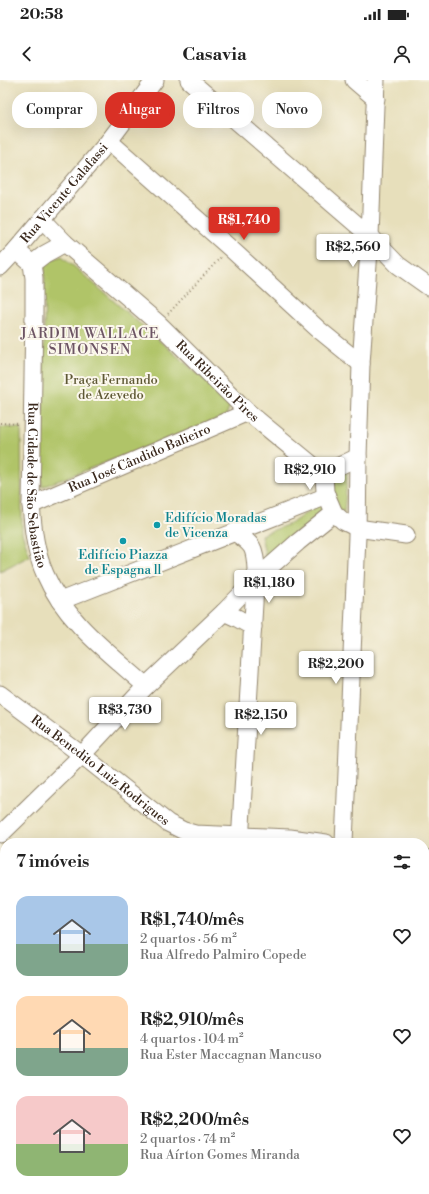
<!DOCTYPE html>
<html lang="pt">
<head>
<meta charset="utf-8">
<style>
  :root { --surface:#fff; --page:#f2f2f2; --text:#222; --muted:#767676; --accent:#d93025 }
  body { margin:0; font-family:"Libre Bodoni",serif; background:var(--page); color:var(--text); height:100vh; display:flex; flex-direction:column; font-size:15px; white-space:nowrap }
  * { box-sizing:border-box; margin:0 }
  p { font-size:13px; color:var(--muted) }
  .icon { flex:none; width:22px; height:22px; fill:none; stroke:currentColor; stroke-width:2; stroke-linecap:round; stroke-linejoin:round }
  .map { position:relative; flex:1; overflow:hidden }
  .details { position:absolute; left:0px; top:758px; width:429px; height:356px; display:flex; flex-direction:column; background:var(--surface); border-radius:16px 16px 0 0; box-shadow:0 4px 16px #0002 }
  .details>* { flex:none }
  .top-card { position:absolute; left:12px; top:12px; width:405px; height:36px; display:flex; gap:8px }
  .price { position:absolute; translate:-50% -34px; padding:0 9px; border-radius:4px; background:#fff; color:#222; font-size:13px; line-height:26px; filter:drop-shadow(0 1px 2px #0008) }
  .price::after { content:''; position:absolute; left:50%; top:24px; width:12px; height:9px; margin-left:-6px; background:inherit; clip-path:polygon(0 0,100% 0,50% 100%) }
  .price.selected { background:var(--accent); color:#fff }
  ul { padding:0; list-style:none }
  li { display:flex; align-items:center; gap:12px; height:100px; padding:0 16px }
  li span { display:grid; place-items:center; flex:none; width:112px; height:80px; border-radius:12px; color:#555 }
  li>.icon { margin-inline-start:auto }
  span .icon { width:48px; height:48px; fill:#fffc; stroke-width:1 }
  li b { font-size:17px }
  h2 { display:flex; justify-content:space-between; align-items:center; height:48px; padding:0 16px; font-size:17px }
  .chip { padding:0 14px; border-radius:16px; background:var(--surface); box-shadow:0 4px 16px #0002; font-size:14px; line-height:36px }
  .chip.selected { background:var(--accent); color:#fff }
  .status { display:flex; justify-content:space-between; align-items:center; height:28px; padding:0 20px; background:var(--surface); direction:ltr }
  .status svg { height:11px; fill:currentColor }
  header { display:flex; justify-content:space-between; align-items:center; height:52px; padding:0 16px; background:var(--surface); font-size:18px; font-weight:700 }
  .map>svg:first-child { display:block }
  .green { fill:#b0c468; stroke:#767743 }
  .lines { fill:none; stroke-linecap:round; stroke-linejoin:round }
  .minor-casing { stroke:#91846c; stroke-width:19 }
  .path { stroke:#91846c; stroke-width:2; stroke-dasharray:1 3; stroke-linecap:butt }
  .minor { stroke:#fff; stroke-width:17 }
  .culture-dot { fill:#0f9aa8; stroke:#fbf7ec; stroke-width:1.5 }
  .labels { text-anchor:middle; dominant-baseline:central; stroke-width:4; stroke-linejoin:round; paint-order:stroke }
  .street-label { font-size:13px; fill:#3b2a1e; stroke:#fbf7ec }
  .park-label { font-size:13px; fill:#5e5834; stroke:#fbf7ec }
  .culture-label { font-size:13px; fill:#0d838f; stroke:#fbf7ec; text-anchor:start }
  .neighbourhood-label { font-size:14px; letter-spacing:1px; fill:#6d5564; stroke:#fbf7ec }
</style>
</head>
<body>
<div class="status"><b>20:58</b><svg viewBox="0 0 49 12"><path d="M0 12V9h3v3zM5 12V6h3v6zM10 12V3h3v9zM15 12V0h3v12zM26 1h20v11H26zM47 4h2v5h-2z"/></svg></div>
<header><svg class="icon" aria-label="back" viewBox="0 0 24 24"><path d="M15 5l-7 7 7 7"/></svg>Casavia<svg class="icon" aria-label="person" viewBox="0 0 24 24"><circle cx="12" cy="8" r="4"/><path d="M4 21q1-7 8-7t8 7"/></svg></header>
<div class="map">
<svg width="429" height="1114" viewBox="0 0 429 1114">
  <rect width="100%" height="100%" fill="#fbf7ec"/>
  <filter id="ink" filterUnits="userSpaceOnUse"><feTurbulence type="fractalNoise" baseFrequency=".025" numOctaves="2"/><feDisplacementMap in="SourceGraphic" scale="8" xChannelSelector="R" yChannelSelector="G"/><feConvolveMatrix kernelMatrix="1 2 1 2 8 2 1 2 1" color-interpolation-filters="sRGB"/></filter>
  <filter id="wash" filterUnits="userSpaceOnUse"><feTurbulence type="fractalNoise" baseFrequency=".012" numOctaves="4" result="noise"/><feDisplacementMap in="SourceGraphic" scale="16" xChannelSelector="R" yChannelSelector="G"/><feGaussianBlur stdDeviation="0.9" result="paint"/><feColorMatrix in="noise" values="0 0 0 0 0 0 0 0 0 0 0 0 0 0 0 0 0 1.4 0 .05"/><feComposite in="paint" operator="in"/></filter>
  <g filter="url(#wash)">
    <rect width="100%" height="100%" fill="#e7dfbb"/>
    <g class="green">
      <path d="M62 176 231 323 226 336 42 407 45 182Z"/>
      <path d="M0 347 21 348 22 453 30 476 0 491Z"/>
      <path d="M348 390 344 432 336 430 333 395Z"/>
      <path d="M321 422 327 434 294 454 281 472 266 479 261 455 292 443Z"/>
    </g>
  </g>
  <g filter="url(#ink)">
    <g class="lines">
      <defs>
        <g id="minor">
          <path d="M189 0 370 156 398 185 429 207"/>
          <path d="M354 0 376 19"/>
          <path d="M109 61 230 168 318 249 361 284"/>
          <path id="s1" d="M42 139 65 163 159 244 248 332 316 388 326 393"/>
          <path id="s2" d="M16 170 32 184 34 198V232L31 425C33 448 35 472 45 494 65 541 109 573 146 606"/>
          <path d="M32 184 45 174 65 163"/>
          <path id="s3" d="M0 187 16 170 109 61 155 0"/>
          <path d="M358 377 329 391 324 395 325 412 334 433 343 441 357 448 406 455"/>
          <path id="s4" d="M31 425 248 332"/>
          <path d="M235 452C253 465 255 467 256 489L240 763"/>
          <path d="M60 521 327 416"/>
          <path d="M224 532 237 538 253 547"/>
          <path id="s5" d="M0 614 82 675 168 743 184 751 195 754 290 758 326 763"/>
          <path d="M1 754 82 675 146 606 224 532 256 499 298 462 334 433"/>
          <path d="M344 763 357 456 358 377 361 284 370 156 376 0"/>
          <path d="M424 778 429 779"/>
          <path d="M0 880 5 883"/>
          <path d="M424 959 429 953"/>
          <path d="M424 1007 429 1012"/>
          <path d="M0 1038 5 1031"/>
          <path d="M371 1109 375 1114"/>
          <path d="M179 1114 183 1109"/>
          <path d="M302 1114 306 1109"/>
        </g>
      </defs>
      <use href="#minor" class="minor-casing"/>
      <g class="path">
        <path d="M168 234 221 177"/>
        <path d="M0 343 19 344"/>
      </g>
      <use href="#minor" class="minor"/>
    </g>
  </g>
  <g class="culture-dot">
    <circle cx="157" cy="445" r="4"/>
    <circle cx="123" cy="461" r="4"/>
  </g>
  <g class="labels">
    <g class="street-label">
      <text stroke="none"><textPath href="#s3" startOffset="98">Rua Vicente Galafassi</textPath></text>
      <text stroke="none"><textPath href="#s1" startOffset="239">Rua Ribeirão Pires</textPath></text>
      <text stroke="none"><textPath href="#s4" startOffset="118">Rua José Cândido Balieiro</textPath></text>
      <text stroke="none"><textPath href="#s2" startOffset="243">Rua Cidade de São Sebastião</textPath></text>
      <text stroke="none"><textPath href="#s5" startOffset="126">Rua Benedito Luiz Rodrigues</textPath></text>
    </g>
    <g class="park-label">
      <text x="111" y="300">Praça Fernando<tspan x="111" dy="15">de Azevedo</tspan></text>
    </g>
    <g class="culture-label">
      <text x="165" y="438">Edifício Moradas<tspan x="165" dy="15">de Vicenza</tspan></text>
      <text x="123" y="475" text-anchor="middle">Edifício Piazza<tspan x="123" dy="15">de Espagna ll</tspan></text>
    </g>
    <g class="neighbourhood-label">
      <text x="90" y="254">JARDIM WALLACE<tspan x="90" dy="16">SIMONSEN</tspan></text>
    </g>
  </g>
</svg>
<b class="price selected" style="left:244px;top:161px">R$1,740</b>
<b class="price" style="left:353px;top:188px">R$2,560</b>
<b class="price" style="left:310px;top:411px">R$2,910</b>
<b class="price" style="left:269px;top:524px">R$1,180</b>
<b class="price" style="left:336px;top:605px">R$2,200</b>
<b class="price" style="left:125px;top:651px">R$3,730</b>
<b class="price" style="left:261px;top:656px">R$2,150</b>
<div class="top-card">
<a class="chip">Comprar</a>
<a class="chip selected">Alugar</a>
<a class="chip">Filtros</a>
<a class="chip">Novo</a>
</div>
<section class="details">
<h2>7 imóveis<svg class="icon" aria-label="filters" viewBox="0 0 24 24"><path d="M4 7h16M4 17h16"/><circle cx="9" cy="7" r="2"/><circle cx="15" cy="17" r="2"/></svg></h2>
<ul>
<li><span style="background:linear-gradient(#a9c7e8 60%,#7fa58c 0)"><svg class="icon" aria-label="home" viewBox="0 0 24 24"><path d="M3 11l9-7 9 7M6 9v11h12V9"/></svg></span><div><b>R$1,740/mês</b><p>2 quartos · 56 m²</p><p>Rua Alfredo Palmiro Copede</p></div><svg class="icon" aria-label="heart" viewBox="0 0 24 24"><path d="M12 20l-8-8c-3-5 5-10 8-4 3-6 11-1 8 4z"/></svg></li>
<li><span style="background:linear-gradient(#ffd9b3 65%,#7fa58c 0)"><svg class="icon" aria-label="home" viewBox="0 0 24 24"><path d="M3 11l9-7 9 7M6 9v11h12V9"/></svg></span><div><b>R$2,910/mês</b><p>4 quartos · 104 m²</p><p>Rua Ester Maccagnan Mancuso</p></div><svg class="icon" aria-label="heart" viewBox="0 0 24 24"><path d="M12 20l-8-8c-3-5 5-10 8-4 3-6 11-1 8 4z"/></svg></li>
<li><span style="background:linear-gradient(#f6c9c9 60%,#8fb573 0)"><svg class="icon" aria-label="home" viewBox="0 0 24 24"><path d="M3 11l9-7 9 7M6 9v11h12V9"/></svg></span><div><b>R$2,200/mês</b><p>2 quartos · 74 m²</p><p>Rua Aírton Gomes Miranda</p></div><svg class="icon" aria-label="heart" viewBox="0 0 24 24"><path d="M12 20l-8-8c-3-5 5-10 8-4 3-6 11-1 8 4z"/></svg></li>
</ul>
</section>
</div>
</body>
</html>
